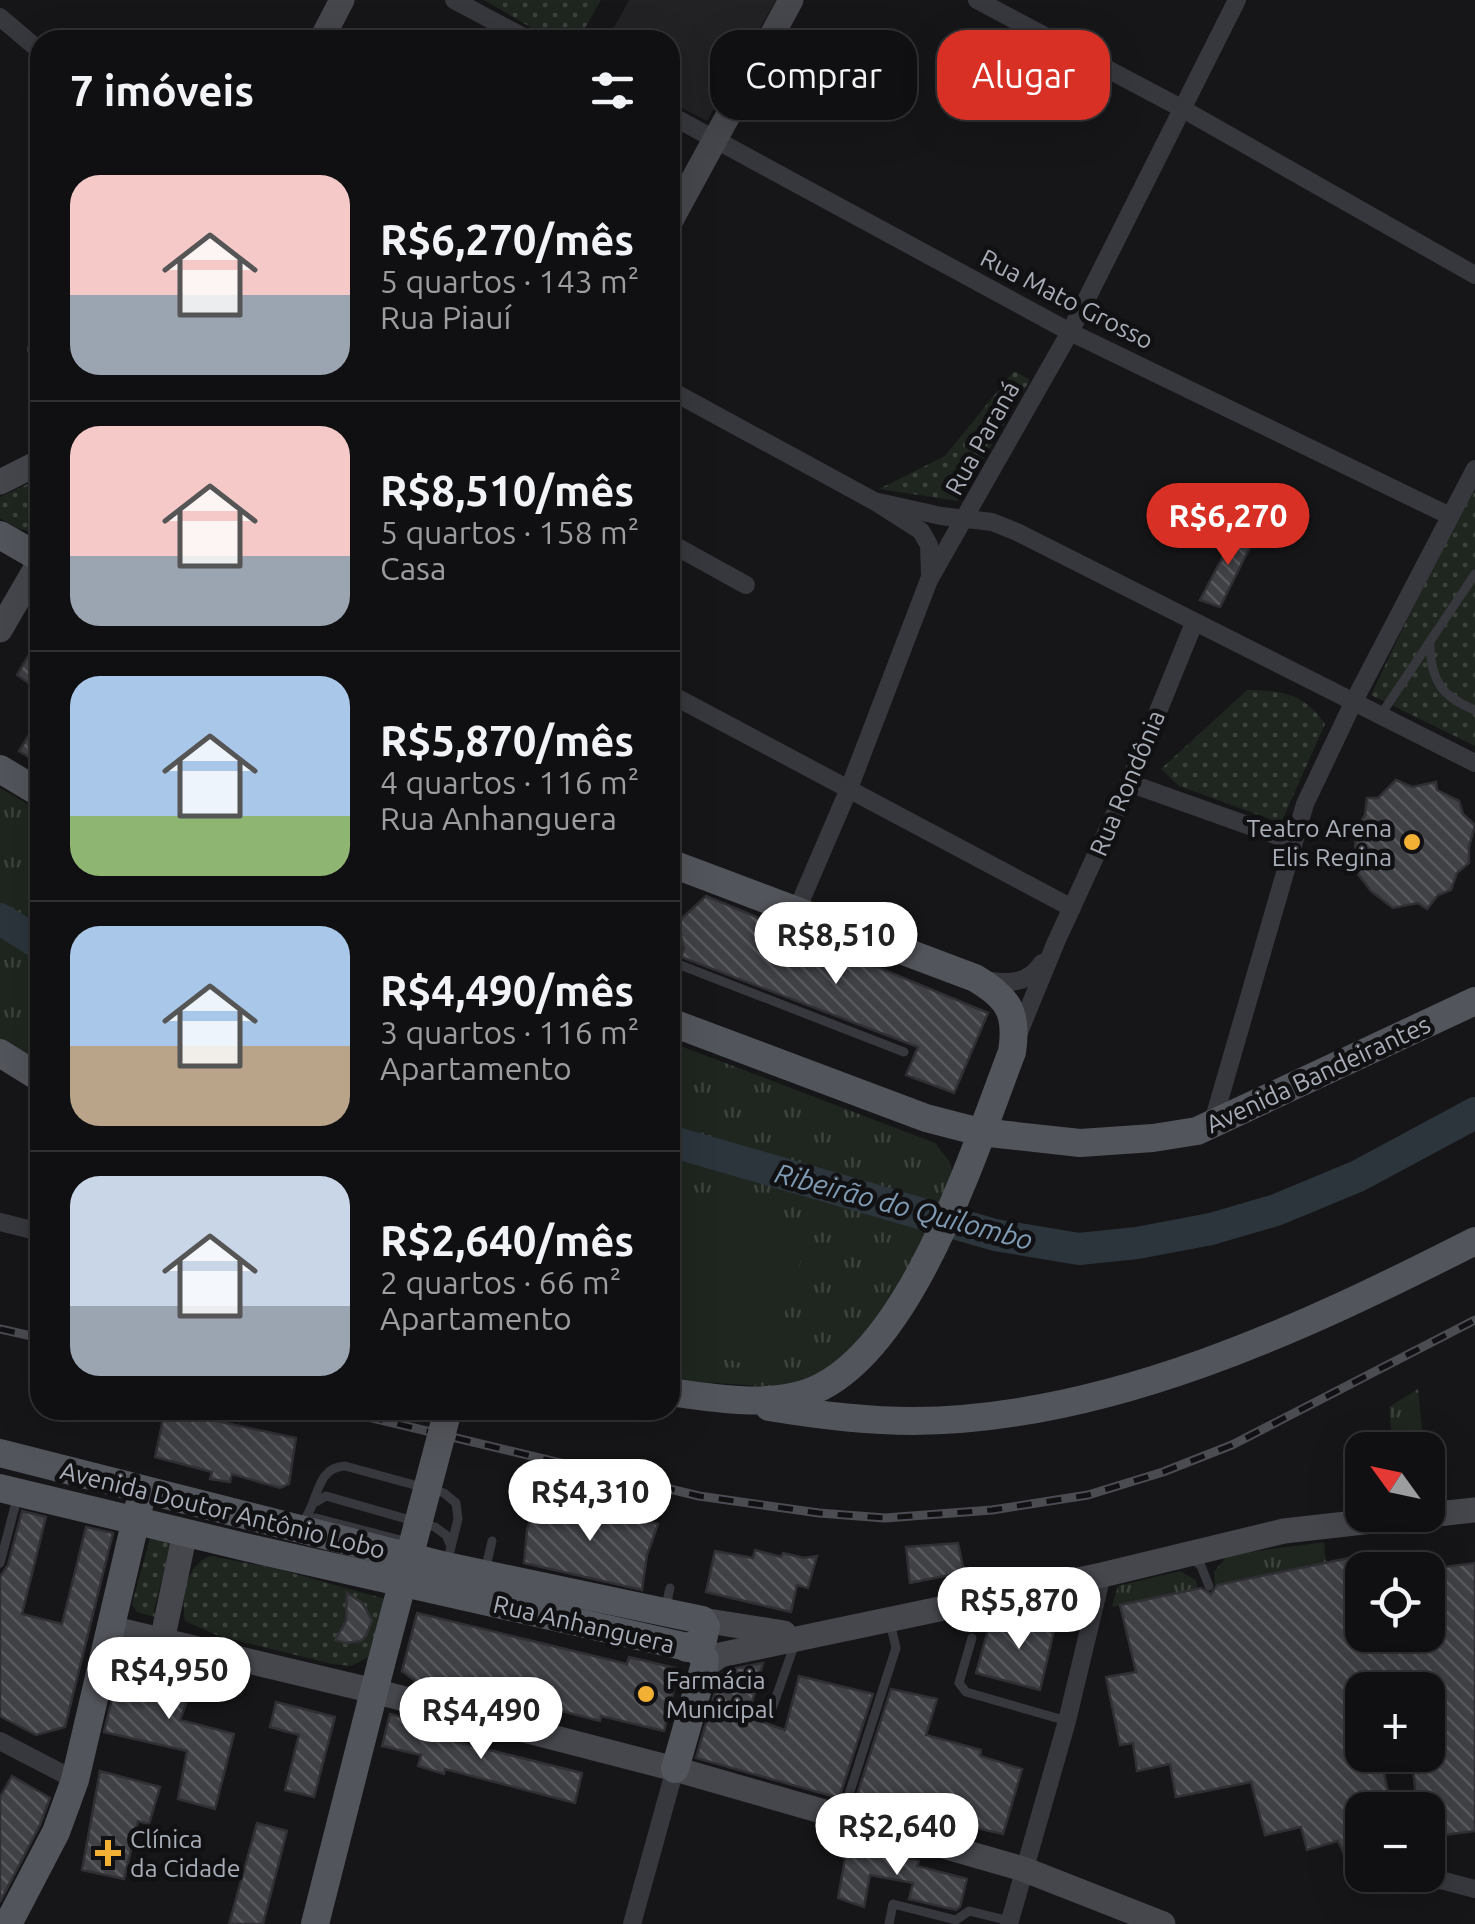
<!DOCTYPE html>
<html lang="pt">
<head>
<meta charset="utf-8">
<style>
  :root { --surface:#101012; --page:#1e1e20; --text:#f1f3f6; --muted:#9c9d9f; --line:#303032; --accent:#d93025 }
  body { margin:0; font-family:Ubuntu,sans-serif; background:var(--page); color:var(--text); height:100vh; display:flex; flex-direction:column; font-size:38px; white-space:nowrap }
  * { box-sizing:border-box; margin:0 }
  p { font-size:32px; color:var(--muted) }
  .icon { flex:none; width:55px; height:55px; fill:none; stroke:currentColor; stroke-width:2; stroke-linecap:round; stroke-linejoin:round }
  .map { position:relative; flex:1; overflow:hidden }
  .details { position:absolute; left:30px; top:30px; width:650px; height:1390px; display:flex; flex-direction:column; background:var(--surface); border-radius:30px; box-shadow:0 10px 40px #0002,0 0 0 2px var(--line) }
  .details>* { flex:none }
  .hud { position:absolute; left:710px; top:30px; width:615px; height:90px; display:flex; gap:20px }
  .needle { width:65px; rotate:303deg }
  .buttons { position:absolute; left:1345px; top:1432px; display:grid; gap:20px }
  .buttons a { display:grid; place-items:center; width:100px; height:100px; border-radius:20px; background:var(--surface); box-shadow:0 10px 40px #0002,0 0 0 2px var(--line); font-size:50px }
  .price { position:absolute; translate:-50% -85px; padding:0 22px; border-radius:35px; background:#fff; color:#222; font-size:32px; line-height:65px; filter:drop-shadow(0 2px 5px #0008) }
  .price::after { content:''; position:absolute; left:50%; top:60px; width:30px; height:22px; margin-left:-15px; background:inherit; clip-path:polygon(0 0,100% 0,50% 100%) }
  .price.active { background:var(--accent); color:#fff }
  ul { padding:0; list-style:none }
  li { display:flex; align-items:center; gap:30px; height:250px; padding:0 40px }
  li+li { border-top:2px solid var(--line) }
  li span { display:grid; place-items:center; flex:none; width:280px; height:200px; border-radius:30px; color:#555 }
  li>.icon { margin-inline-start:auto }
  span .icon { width:120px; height:120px; fill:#fffc; stroke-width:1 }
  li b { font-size:42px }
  h2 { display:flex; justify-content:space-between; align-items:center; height:120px; padding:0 40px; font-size:42px }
  .pill { padding:0 35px; border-radius:30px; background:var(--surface); box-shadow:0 10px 40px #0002,0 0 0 2px var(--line); font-size:35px; line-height:90px }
  .pill.active { background:var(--accent); color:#fff }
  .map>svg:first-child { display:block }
  .built { fill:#222225 }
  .grass { fill:url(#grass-tufts) }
  .park { fill:url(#park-dots) }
  .pitch { fill:#1e261f }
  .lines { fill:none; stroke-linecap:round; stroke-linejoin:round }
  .river { stroke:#2c353c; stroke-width:32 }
  .building { fill:url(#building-back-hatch); stroke:#303034; stroke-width:2.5 }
  .lane { stroke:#37383d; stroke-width:9 }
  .street { stroke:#37383d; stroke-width:18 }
  .secondary { stroke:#45474d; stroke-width:25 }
  .primary { stroke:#53555c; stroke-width:28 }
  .rail-casing { stroke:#4a4c52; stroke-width:9 }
  .rail { stroke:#111113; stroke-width:5; stroke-dasharray:15; stroke-linecap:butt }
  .primary-bridge { stroke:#53555c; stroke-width:28 }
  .poi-dot { fill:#f2b134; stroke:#111113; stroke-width:4 }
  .labels { text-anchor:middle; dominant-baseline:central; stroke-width:9; stroke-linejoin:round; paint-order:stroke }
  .street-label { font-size:25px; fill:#a8adb8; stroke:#111113 }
  .poi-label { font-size:25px; fill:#a8adb8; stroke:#111113; text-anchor:start }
  .water-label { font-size:28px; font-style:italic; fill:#7f9bb3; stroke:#111113 }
</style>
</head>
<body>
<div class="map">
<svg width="1475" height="1924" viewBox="0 0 1475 1924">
  <defs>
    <pattern id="grass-tufts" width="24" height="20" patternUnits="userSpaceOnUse" patternTransform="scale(2.5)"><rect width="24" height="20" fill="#1e261f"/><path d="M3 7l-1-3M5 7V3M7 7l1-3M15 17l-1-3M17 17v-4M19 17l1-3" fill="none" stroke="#3c433d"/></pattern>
    <pattern id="park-dots" width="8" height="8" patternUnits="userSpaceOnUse" patternTransform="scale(2.5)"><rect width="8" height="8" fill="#1e261f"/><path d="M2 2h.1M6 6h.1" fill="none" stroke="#3c433d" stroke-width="1.8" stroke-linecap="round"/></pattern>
    <pattern id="building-back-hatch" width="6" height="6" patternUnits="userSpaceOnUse" patternTransform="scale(2.5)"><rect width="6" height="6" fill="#404145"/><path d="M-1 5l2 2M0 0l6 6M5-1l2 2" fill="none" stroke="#595a5e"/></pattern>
  </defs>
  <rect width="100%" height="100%" fill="#161618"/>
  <path class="built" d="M629 0H776L707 121 670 102V40H607Z"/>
  <g class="grass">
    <path d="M0 788 40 811V1065L0 1039Z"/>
    <path d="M670 1042 935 1143 950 1162 953 1174 926 1243 876 1329 846 1358 791 1388 670 1380Z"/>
    <path d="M1418 1389 1424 1450H1393L1389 1407Z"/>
    <path d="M1324 1542 1326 1562 1215 1585 1214 1572 1228 1555Z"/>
    <path d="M1180 1571 1196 1580 1198 1589 1112 1607 1118 1586Z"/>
  </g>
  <g class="park">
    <path d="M484 0H601L578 40H552Z"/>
    <path d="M1014 371 1030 380 958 501 879 489 945 456Z"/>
    <path d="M40 478V526C27 538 13 525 0 518V497Z"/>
    <path d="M1475 484V746L1371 695 1455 519Z"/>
    <path d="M1247 690C1281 690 1305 694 1325 724L1281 823 1179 786 1161 769Z"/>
    <path d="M151 1534 172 1542 154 1610 155 1617 137 1612 132 1604Z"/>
    <path d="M210 1556 278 1569 385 1599 371 1656 351 1666 332 1664 219 1636 185 1621C181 1597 185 1566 210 1556Z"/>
  </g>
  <path class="pitch" d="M670 1188 810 1230 767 1371 670 1342Z"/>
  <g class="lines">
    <g class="river">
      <path d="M0 919 40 944"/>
      <path d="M670 1141 995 1235 1079 1249 1137 1243 1211 1229 1276 1210 1358 1176 1475 1113"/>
    </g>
  </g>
  <g class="building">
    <path d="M1238 528 1256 535 1220 607 1200 600Z"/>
    <path d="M40 636V691L17 675Z"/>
    <path d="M40 717V764L19 751Z"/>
    <path d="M1396 780 1412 787 1436 782 1437 790 1459 801 1463 814 1475 825 1469 847V863L1457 873 1451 890 1438 895 1427 909 1418 903 1393 908 1371 891 1348 861 1355 850 1356 829 1365 815 1367 798H1378Z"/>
    <path d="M706 896 988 1013 954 1093 906 1075 918 1047 681 957 684 949 678 922Z"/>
    <path d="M165 1410 296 1438 289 1484 280 1488 232 1474 230 1482 210 1479 212 1472 155 1457Z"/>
    <path d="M558 1502 658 1524 647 1555 642 1590 524 1563 527 1530 534 1507 554 1512Z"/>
    <path d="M22 1511 46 1517 22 1614 62 1624 86 1527 113 1533 65 1727 36 1735 0 1716V1577L8 1565Z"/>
    <path d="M958 1543 964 1572 910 1583 906 1547Z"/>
    <path d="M755 1550 781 1557 783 1553 804 1558 817 1556 808 1588 797 1585 791 1612 706 1592 715 1551 753 1558Z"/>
    <path d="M1349 1558 1354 1579 1362 1577V1635H1428V1569L1475 1563V1831L1428 1837V1810H1417L1412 1755H1428V1690H1362V1755H1380L1392 1810H1362V1859L1348 1862 1338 1841 1307 1850 1301 1827 1265 1835 1251 1782 1176 1797 1170 1764 1137 1771 1133 1743 1120 1745 1106 1677 1136 1672 1120 1605 1201 1588 1211 1594 1217 1585Z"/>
    <path d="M347 1593 362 1603 372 1620 366 1636 361 1641 346 1643 335 1640 346 1621Z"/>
    <path d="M417 1613 627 1664 629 1657 679 1669 664 1731 601 1716 600 1721 496 1694 494 1704 421 1685 402 1671Z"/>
    <path d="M1058 1614 1040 1690 976 1673 988 1630Z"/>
    <path d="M129 1649 200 1666 180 1720 234 1734 215 1809 178 1799 187 1751 104 1732 116 1682H119Z"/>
    <path d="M763 1663 748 1717 785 1730 799 1676 873 1694 839 1798 696 1758 720 1675 727 1670Z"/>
    <path d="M891 1689 937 1699 926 1735 981 1750 980 1756 1022 1769 1003 1834 855 1801Z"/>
    <path d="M276 1702 335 1717 314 1797 285 1790 299 1735 270 1727Z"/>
    <path d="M390 1714 414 1720 412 1728 453 1741 582 1773 575 1803 445 1769 444 1774 418 1766 421 1755 382 1746Z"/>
    <path d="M100 1771 160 1787 149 1824 138 1821 124 1879 82 1870Z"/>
    <path d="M12 1776 50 1798 40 1825 0 1902V1797Z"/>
    <path d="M257 1823 287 1831 263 1924H229Z"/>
    <path d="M848 1842 919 1861 917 1866 967 1879 960 1907 956 1910 909 1899 913 1883 870 1875 864 1907 838 1898Z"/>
  </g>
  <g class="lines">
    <g class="lane">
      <path d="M1430 645C1431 681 1442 697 1475 710"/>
      <path d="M1380 716 1475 574"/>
      <path d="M670 961 904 1052"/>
      <path d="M316 1502 326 1496 435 1527 446 1535 450 1544"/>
      <path d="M307 1521 316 1518 408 1542"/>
      <path d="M301 1524C319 1506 314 1467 345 1466L444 1493 456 1503 458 1519 447 1563"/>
      <path d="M1193 1559 1201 1566 1209 1586"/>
      <path d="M0 1563 18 1495"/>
      <path d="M485 1571 492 1541"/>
      <path d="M665 1610 670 1588"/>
      <path d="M972 1638 959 1683 966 1692 1067 1721"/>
      <path d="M773 1706 794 1646"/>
      <path d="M843 1813 896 1648 890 1622"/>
      <path d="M889 1924 893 1904 956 1920 969 1911 1010 1921"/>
    </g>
    <g class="street">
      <path d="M454 0 529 40"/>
      <path d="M977 0 1181 108 1475 275"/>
      <path d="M0 17 40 51"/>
      <path d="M670 115 1070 332 1448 515"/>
      <path d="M36 349 40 340"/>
      <path d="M670 390 874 501 921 531 929 545 930 575"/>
      <path d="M874 501 941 516 992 522 1017 532 1475 763"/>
      <path d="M670 543 746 585"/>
      <path d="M670 694 1072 908"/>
      <path d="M1129 783 1292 841"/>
      <path d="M796 912 848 791 929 580 1070 332 1237 0"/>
      <path d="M986 980C1009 984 1028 984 1042 963"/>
      <path d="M1017 1037 1056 942 1129 783 1194 623"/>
      <path d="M1212 1125 1305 804 1353 703 1475 469"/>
      <path d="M0 1222 40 1232"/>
      <path d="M0 1741 75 1780"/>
      <path d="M1437 1879 1475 1889"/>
      <path d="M632 1924 675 1769"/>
      <path d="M1009 1924 1067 1721 1102 1575"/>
    </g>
    <g class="secondary">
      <path d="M321 40 342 0"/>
      <path d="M670 222 791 0"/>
      <path d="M0 482 40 462"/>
      <path d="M0 630 40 561"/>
      <path d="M1428 1515 1475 1510"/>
      <path d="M702 1620 784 1633"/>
      <path d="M110 1628 374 1691 675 1769 1023 1869 1163 1924"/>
      <path d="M162 1641 185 1533"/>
      <path d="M704 1667 720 1655 1102 1575 1284 1531 1426 1515"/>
    </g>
    <g class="primary">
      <path d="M0 535 40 558"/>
      <path d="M0 769 40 793"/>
      <path d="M670 863 975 978C1009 998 1018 1013 1012 1052 975 1147 911 1357 807 1393 765 1407 713 1398 670 1392"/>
      <path d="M670 1022 926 1118 980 1132 1080 1143 1153 1138 1197 1131 1475 1001"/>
      <path d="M0 1053 40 1078"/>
      <path d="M769 1407C817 1415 864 1421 913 1421 1108 1420 1304 1328 1475 1241"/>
      <path d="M0 1453 446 1566 702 1620 706 1626 703 1640 687 1648"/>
      <path d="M0 1488 245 1547 696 1649 705 1659 704 1667 675 1769"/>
      <path d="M8 1924 56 1832 75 1780 139 1506"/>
      <path d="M315 1924 381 1664"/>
    </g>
    <defs>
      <g id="rail">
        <path d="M0 1329 40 1338"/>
        <path d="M339 1410 699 1496 819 1513 885 1518 992 1510 1088 1495 1163 1472 1232 1445 1475 1320"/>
      </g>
    </defs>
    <use href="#rail" class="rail-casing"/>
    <use href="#rail" class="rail"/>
    <path class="primary-bridge" d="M381 1664 448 1410"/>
  </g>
  <g class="poi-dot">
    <circle cx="1412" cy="842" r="10"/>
    <circle cx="646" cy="1694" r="10"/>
    <path d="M103 1838h10v10h10v10h-10v10h-10v-10h-10v-10h10z"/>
  </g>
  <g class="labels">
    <g class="street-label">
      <text transform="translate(1067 299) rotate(27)">Rua Mato Grosso</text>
      <text transform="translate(982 438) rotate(-61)">Rua Paraná</text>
      <text transform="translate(1127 783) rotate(-67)">Rua Rondônia</text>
      <text transform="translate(1318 1074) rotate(-25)">Avenida Bandeirantes</text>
      <text transform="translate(223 1510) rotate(14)">Avenida Doutor Antônio Lobo</text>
      <text transform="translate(584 1624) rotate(13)">Rua Anhanguera</text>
    </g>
    <g class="poi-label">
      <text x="1392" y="828" text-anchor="end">Teatro Arena<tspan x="1392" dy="29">Elis Regina</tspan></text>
      <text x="666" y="1680">Farmácia<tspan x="666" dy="29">Municipal</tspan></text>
      <text x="130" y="1839">Clínica<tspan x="130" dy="29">da Cidade</tspan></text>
    </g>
    <g class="water-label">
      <text transform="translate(904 1206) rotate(15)">Ribeirão do Quilombo</text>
    </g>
  </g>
</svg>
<div class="buttons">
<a><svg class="needle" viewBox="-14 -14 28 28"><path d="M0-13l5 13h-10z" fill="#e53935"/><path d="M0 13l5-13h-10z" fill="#9c9d9f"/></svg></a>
<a><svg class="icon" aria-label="locate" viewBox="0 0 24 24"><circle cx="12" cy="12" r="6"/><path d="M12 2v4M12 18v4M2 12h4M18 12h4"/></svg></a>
<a>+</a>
<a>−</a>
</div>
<b class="price active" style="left:1228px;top:568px">R$6,270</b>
<b class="price" style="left:836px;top:987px">R$8,510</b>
<b class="price" style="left:590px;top:1544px">R$4,310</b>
<b class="price" style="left:1019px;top:1652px">R$5,870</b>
<b class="price" style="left:169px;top:1722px">R$4,950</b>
<b class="price" style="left:481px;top:1762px">R$4,490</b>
<b class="price" style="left:897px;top:1878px">R$2,640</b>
<div class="hud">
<a class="pill">Comprar</a>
<a class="pill active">Alugar</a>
</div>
<section class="details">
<h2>7 imóveis<svg class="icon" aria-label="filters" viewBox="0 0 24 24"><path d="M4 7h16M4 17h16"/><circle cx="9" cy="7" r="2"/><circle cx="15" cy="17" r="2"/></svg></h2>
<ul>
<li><span style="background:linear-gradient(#f6c9c9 60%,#9aa5b1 0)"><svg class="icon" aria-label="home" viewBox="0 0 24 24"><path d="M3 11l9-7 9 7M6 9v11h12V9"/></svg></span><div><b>R$6,270/mês</b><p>5 quartos · 143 m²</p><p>Rua Piauí</p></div></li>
<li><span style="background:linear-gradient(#f6c9c9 65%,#9aa5b1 0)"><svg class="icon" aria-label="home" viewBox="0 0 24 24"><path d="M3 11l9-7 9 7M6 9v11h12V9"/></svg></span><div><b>R$8,510/mês</b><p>5 quartos · 158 m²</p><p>Casa</p></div></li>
<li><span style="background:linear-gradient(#a9c7e8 70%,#8fb573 0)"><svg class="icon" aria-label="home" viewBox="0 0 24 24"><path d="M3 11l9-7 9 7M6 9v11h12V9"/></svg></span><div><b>R$5,870/mês</b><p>4 quartos · 116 m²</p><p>Rua Anhanguera</p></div></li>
<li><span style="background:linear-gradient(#a9c7e8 60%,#b9a48a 0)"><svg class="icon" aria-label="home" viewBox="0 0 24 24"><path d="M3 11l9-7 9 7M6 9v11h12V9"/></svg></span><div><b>R$4,490/mês</b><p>3 quartos · 116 m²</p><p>Apartamento</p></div></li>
<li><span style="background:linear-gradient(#c9d6e8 65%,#9aa5b1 0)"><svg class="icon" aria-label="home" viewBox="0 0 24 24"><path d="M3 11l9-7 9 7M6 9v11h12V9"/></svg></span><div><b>R$2,640/mês</b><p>2 quartos · 66 m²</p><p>Apartamento</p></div></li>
</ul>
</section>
</div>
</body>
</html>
